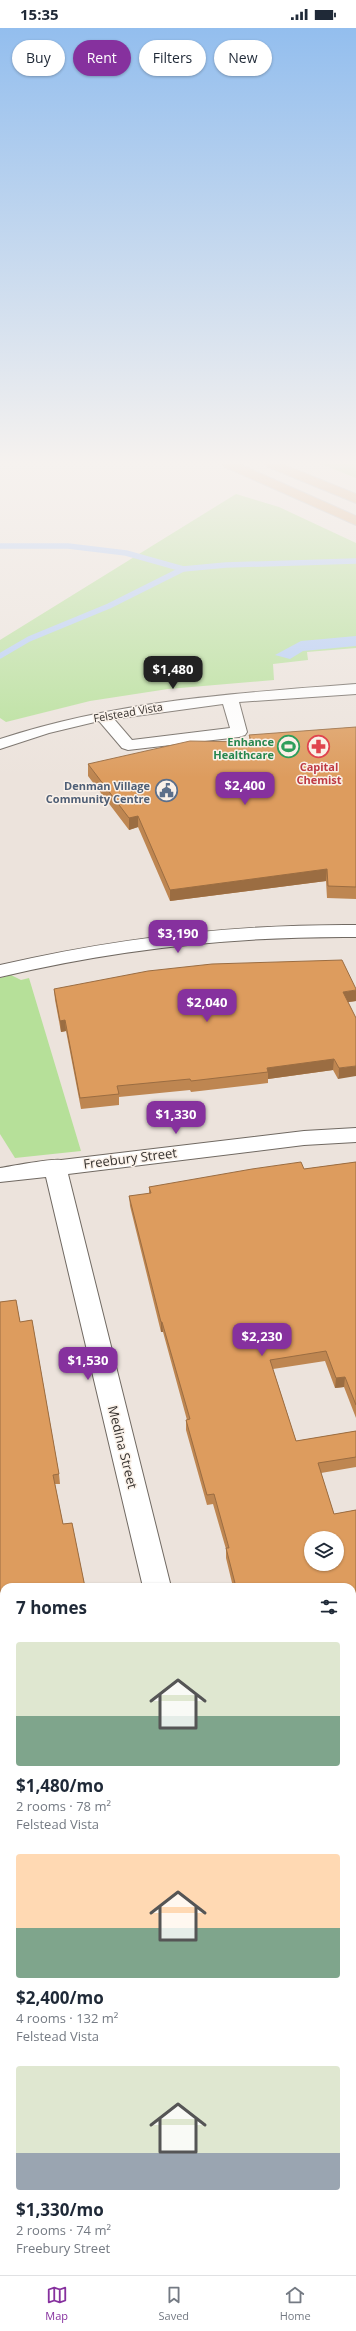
<!DOCTYPE html>
<html lang="en">
<head>
<meta charset="utf-8">
<style>
  :root { --surface:#fff; --page:#f6f6f7; --text:#1f2937; --muted:#747a83; --line:#e0e1e3; --accent:#86319e }
  body { margin:0; font-family:"Open Sans",sans-serif; background:var(--page); color:var(--text); height:100vh; display:flex; flex-direction:column; font-size:15px; white-space:nowrap }
  * { box-sizing:border-box; margin:0 }
  p { font-size:13px; color:var(--muted) }
  .icon { flex:none; width:22px; height:22px; fill:none; stroke:currentColor; stroke-width:2; stroke-linecap:round; stroke-linejoin:round }
  .map { position:relative; flex:1; overflow:hidden }
  .details { position:absolute; left:0px; top:1555px; width:356px; height:692px; display:flex; flex-direction:column; background:var(--surface); border-radius:12px 12px 0 0; box-shadow:0 1px 3px #0004 }
  .details>* { flex:none }
  .top-card { position:absolute; left:12px; top:12px; width:332px; height:36px; display:flex; gap:8px }
  .tools { position:absolute; left:304px; top:1503px; display:grid; gap:8px }
  .tools a { display:grid; place-items:center; width:40px; height:40px; border-radius:50%; background:var(--surface); box-shadow:0 1px 3px #0004; font-size:20px }
  .price { position:absolute; translate:-50% -34px; padding:0 9px; border-radius:8px; background:var(--accent); color:#fff; font-size:13px; line-height:26px; filter:drop-shadow(0 1px 2px #0008) }
  .price::after { content:''; position:absolute; left:50%; top:24px; width:12px; height:9px; margin-left:-6px; background:inherit; clip-path:polygon(0 0,100% 0,50% 100%) }
  .price.active { background:#222; color:#fff }
  ul { padding:0; list-style:none }
  li { display:grid; align-content:center; gap:8px; height:212px; padding:0 16px }
  li span { display:grid; place-items:center; height:124px; border-radius:4px; color:#555 }
  li>.icon { margin-inline-start:auto }
  span .icon { width:72px; height:72px; fill:#fffc; stroke-width:1 }
  li b { font-size:17px }
  h2 { display:flex; justify-content:space-between; align-items:center; height:48px; padding:0 16px; font-size:17px }
  .tag { padding:0 14px; border-radius:18px; background:var(--surface); box-shadow:0 1px 3px #0004; font-size:14px; line-height:36px }
  .tag.active { background:var(--accent); color:#fff }
  .status { display:flex; justify-content:space-between; align-items:center; height:28px; padding:0 20px; background:var(--surface); direction:ltr }
  .status svg { height:11px; fill:currentColor }
  .dock { display:flex; justify-content:space-around; align-items:center; height:56px; border-top:1px solid var(--line); background:var(--surface); font-size:11px; color:var(--muted) }
  .dock a { display:grid; justify-items:center; gap:2px }
  .dock .active { color:var(--accent) }
  .map>svg:first-child { display:block }
  .green { fill:#b6e099 }
  .water { fill:#b3ccf7 }
  .lines { fill:none; stroke-linecap:round; stroke-linejoin:round }
  .stream { stroke:#b3ccf7; stroke-width:5.5 }
  .minor-casing { stroke:#706962; stroke-width:2 }
  .major-casing { stroke:#c3c2c1; stroke-width:2 }
  .minor { fill:#fff; fill-rule:evenodd }
  .major { fill:#deb288; fill-rule:evenodd }
  .wall { fill:#be8651 }
  .shaded-wall { fill:#9b6d42 }
  .building { fill:#dd9c5e; stroke:#9b6d42; fill-rule:evenodd }
  .labels { text-anchor:middle; dominant-baseline:central; stroke-width:3; stroke-linejoin:round; paint-order:stroke }
  .far-street-label { font-size:11px; fill:#373330; stroke:#faf1e9 }
  .far-leisure-label { font-size:11px; font-weight:bold; fill:#27864d; stroke:#faf1e9; text-anchor:end }
  .far-health-label { font-size:11px; font-weight:bold; fill:#be3a42; stroke:#faf1e9 }
  .far-service-label { font-size:11px; font-weight:bold; fill:#4e5e75; stroke:#faf1e9; text-anchor:end }
  .street-label { font-size:13px; fill:#373330; stroke:#faf1e9 }
</style>
</head>
<body>
<div class="status"><b>15:35</b><svg viewBox="0 0 49 12"><path d="M0 12V9h3v3zM5 12V6h3v6zM10 12V3h3v9zM15 12V0h3v12zM26 1h20v11H26zM47 4h2v5h-2z"/></svg></div>
<div class="map">
<svg width="356" height="2247" viewBox="0 0 356 2247">
  <rect width="100%" height="100%" fill="#ece3dc"/>
  <g class="green">
    <path d="M321 436H356V450Z"/>
    <path d="M236 466 279 479 356 515V620L307 624 308 632 273 636 274 652 168 661 90 673 6 694 0 690V612Z"/>
    <path d="M11 947 21 952 29 950 81 1123 15 1130 0 1106V950Z"/>
  </g>
  <path class="water" d="M356 608V618L303 623 290 631 275 627 301 613Z"/>
  <g class="lines">
    <g class="stream">
      <path d="M0 518H68L126 525 183 541"/>
      <path d="M0 628 29 611 109 578 183 541 226 537 356 533"/>
    </g>
    <defs>
      <g id="minor">
        <path d="M356 656V666L239 674 247 704 245 707 239 709 128 722 122 720 99 693 49 705 0 721V711C116 673 235 665 356 656ZM223 676 230 700 132 712 114 691Z"/>
        <path d="M356 897V909C235 908 118 921 0 949V937C118 910 235 896 356 897Z"/>
        <path d="M356 1100V1114L304 1117 68 1146 171 1559H143L46 1149 0 1154V1140C12 1138 53 1130 61 1132L304 1103Z"/>
        <path d="M356 1842V1874L352 1875V1843Z"/>
        <path d="M4 1914V1948L0 1949V1915Z"/>
        <rect x="352" y="2165" width="4" height="36"/>
        <path d="M352 2234 356 2247H319L318 2243H352Z"/>
        <path d="M59 2243H112L110 2247H57Z"/>
      </g>
      <g id="major">
        <path d="M223 436H239L356 488V497L225 439Z"/>
        <path d="M266 436H282L356 466V475L268 439Z"/>
      </g>
    </defs>
    <use href="#minor" class="minor-casing"/>
    <use href="#major" class="major-casing"/>
    <use href="#minor" class="minor"/>
    <use href="#major" class="major"/>
  </g>
  <g class="wall">
    <path d="M356 699V871L327 870 326 853 170 873 138 799 129 802 88 748V736L249 714V707Z"/>
    <path d="M54 961 356 973 348 974 338 1051 333 1042 268 1051V1055L191 1064 190 1062 119 1069V1077L81 1081 66 1003 61 1004 55 972Z"/>
    <path d="M356 1134V1390L344 1359 335 1360 325 1333 273 1341 296 1413 356 1403V1439L321 1445 334 1486 356 1482V1798L352 1799V1559H233L226 1530V1521L213 1476 207 1477 186 1402V1392H187L163 1304H161L130 1178 129 1168 149 1166V1159L304 1141Z"/>
    <path d="M16 1272 20 1294 32 1292 59 1446 60 1456H55L63 1496 72 1495 85 1559H4V1731H0V1274Z"/>
    <path d="M4 1807V1870H3L0 1849V1808Z"/>
    <path d="M356 1871V2065L352 2066V1872Z"/>
    <path d="M4 1945V2152L0 2153V1946Z"/>
  </g>
  <g class="shaded-wall">
    <path d="M138 788V799L129 802V790Z"/>
    <path d="M327 841 326 853 170 873V862Z"/>
    <path d="M356 962V973L342 975 343 964Z"/>
    <path d="M65 992 66 1003 61 1004 60 993Z"/>
    <path d="M334 1031 333 1042 268 1051V1044L267 1040Z"/>
    <path d="M356 1038V1048L338 1051 339 1040Z"/>
    <path d="M161 1294H162L163 1304H161Z"/>
    <path d="M345 1349 344 1359 335 1360 336 1350Z"/>
    <rect x="0" y="1721" width="4" height="10"/>
    <path d="M356 1789V1798L352 1799V1790Z"/>
  </g>
  <g class="building">
    <path d="M356 699V859L328 858 327 841 170 862 138 788 129 790 88 736 190 713 252 714 249 707Z"/>
    <path d="M342 932 356 961V962L343 964 356 990V1038L339 1040 334 1031 267 1040 268 1044 191 1053 190 1051 117 1058 119 1066 80 1070 65 992 60 993 54 961 148 943 212 936Z"/>
    <path d="M301 1134 304 1141 356 1134V1377L345 1349 336 1350 326 1323 270 1332 296 1413 356 1403V1429L318 1435 334 1486 356 1482V1789L352 1790V1559H236L226 1520H229L214 1466 207 1467 186 1392 190 1391 162 1294H161L129 1168 151 1165 149 1159 252 1141ZM311 1510H337V1536H311Z"/>
    <path d="M16 1272 20 1294 32 1292 59 1446 53 1447 63 1496 72 1495 85 1559H4V1721H0V1274Z"/>
    <path d="M4 1807V1860H2L0 1847V1808Z"/>
    <path d="M356 1871V2058H352V1872Z"/>
    <path d="M4 1945V2144L0 2145V1946Z"/>
  </g>
  <linearGradient id="sky" x2="0" y2="1"><stop stop-color="#93beee"/><stop offset="0.58" stop-color="#f6f2ef"/><stop offset="1" stop-color="#f6f2ef" stop-opacity="0"/></linearGradient>
  <rect width="356" height="750" fill="url(#sky)"/>
  <defs>
    <symbol id="pharmacy-ring" viewBox="-11 -11 22 22"><circle r="9.5" fill="#faf1e9" stroke="#e0444e" stroke-width="1.5"/><path d="M-2-6h4v4h4v4h-4v4h-4v-4h-4v-4h4Z" fill="#e0444e"/></symbol>
    <symbol id="stadium-ring" viewBox="-11 -11 22 22"><circle r="9.5" fill="#faf1e9" stroke="#2e9e5b" stroke-width="1.5"/><path d="M0-5a6.5 5 0 1 0 0 10a6.5 5 0 1 0 0-10ZM-3.5-1.8h7v3.6h-7Z" fill="#2e9e5b"/></symbol>
    <symbol id="civic-ring" viewBox="-11 -11 22 22"><circle r="9.5" fill="#faf1e9" stroke="#5c6f8a" stroke-width="1.5"/><path d="M-.6-6.5H3V-4.5H.6V-3L4-1V1h2V6H-6V1h2V-1L-.6-3ZM-1.2 2.5V6h2.4V2.5Z" fill="#5c6f8a"/></symbol>
  </defs>
  <g fill-rule="evenodd">
    <use href="#pharmacy-ring" x="306" y="706" width="25" height="25"/>
    <use href="#stadium-ring" x="276" y="706" width="25" height="25"/>
    <use href="#civic-ring" x="154" y="750" width="25" height="25"/>
  </g>
  <g class="labels">
    <g class="far-street-label">
      <text transform="translate(128 684) rotate(-10)">Felstead Vista</text>
    </g>
    <g class="far-leisure-label">
      <text x="274" y="713">Enhance<tspan x="274" dy="13">Healthcare</tspan></text>
    </g>
    <g class="far-health-label">
      <text x="319" y="738">Capital<tspan x="319" dy="13">Chemist</tspan></text>
    </g>
    <g class="far-service-label">
      <text x="150" y="757">Denman Village<tspan x="150" dy="13">Community Centre</tspan></text>
    </g>
    <g class="street-label">
      <text transform="translate(130 1130) rotate(-7)">Freebury Street</text>
      <text transform="translate(123 1419) rotate(76)">Medina Street</text>
    </g>
  </g>
</svg>
<div class="tools">
<a><svg class="icon" aria-label="layers" viewBox="0 0 24 24"><path d="M12 4l9 5-9 5-9-5zM3 14l9 5 9-5"/></svg></a>
</div>
<b class="price active" style="left:173px;top:662px">$1,480</b>
<b class="price" style="left:245px;top:778px">$2,400</b>
<b class="price" style="left:178px;top:926px">$3,190</b>
<b class="price" style="left:207px;top:995px">$2,040</b>
<b class="price" style="left:176px;top:1107px">$1,330</b>
<b class="price" style="left:262px;top:1329px">$2,230</b>
<b class="price" style="left:88px;top:1353px">$1,530</b>
<div class="top-card">
<a class="tag">Buy</a>
<a class="tag active">Rent</a>
<a class="tag">Filters</a>
<a class="tag">New</a>
</div>
<section class="details">
<h2>7 homes<svg class="icon" aria-label="filters" viewBox="0 0 24 24"><path d="M4 7h16M4 17h16"/><circle cx="9" cy="7" r="2"/><circle cx="15" cy="17" r="2"/></svg></h2>
<ul>
<li><span style="background:linear-gradient(#dfe7d0 60%,#7fa58c 0)"><svg class="icon" aria-label="home" viewBox="0 0 24 24"><path d="M3 11l9-7 9 7M6 9v11h12V9"/></svg></span><div><b>$1,480/mo</b><p>2 rooms · 78 m²</p><p>Felstead Vista</p></div></li>
<li><span style="background:linear-gradient(#ffd9b3 60%,#7fa58c 0)"><svg class="icon" aria-label="home" viewBox="0 0 24 24"><path d="M3 11l9-7 9 7M6 9v11h12V9"/></svg></span><div><b>$2,400/mo</b><p>4 rooms · 132 m²</p><p>Felstead Vista</p></div></li>
<li><span style="background:linear-gradient(#dfe7d0 70%,#9aa5b1 0)"><svg class="icon" aria-label="home" viewBox="0 0 24 24"><path d="M3 11l9-7 9 7M6 9v11h12V9"/></svg></span><div><b>$1,330/mo</b><p>2 rooms · 74 m²</p><p>Freebury Street</p></div></li>
</ul>
</section>
</div>
<nav class="dock">
<a class="active"><svg class="icon" aria-label="map" viewBox="0 0 24 24"><path d="M3 6l6-2 6 2 6-2v14l-6 2-6-2-6 2zM9 4v14M15 6v14"/></svg>Map</a>
<a><svg class="icon" aria-label="saved" viewBox="0 0 24 24"><path d="M7 4h10v16l-5-4-5 4z"/></svg>Saved</a>
<a><svg class="icon" aria-label="home" viewBox="0 0 24 24"><path d="M3 11l9-7 9 7M6 9v11h12V9"/></svg>Home</a>
</nav>
</body>
</html>
